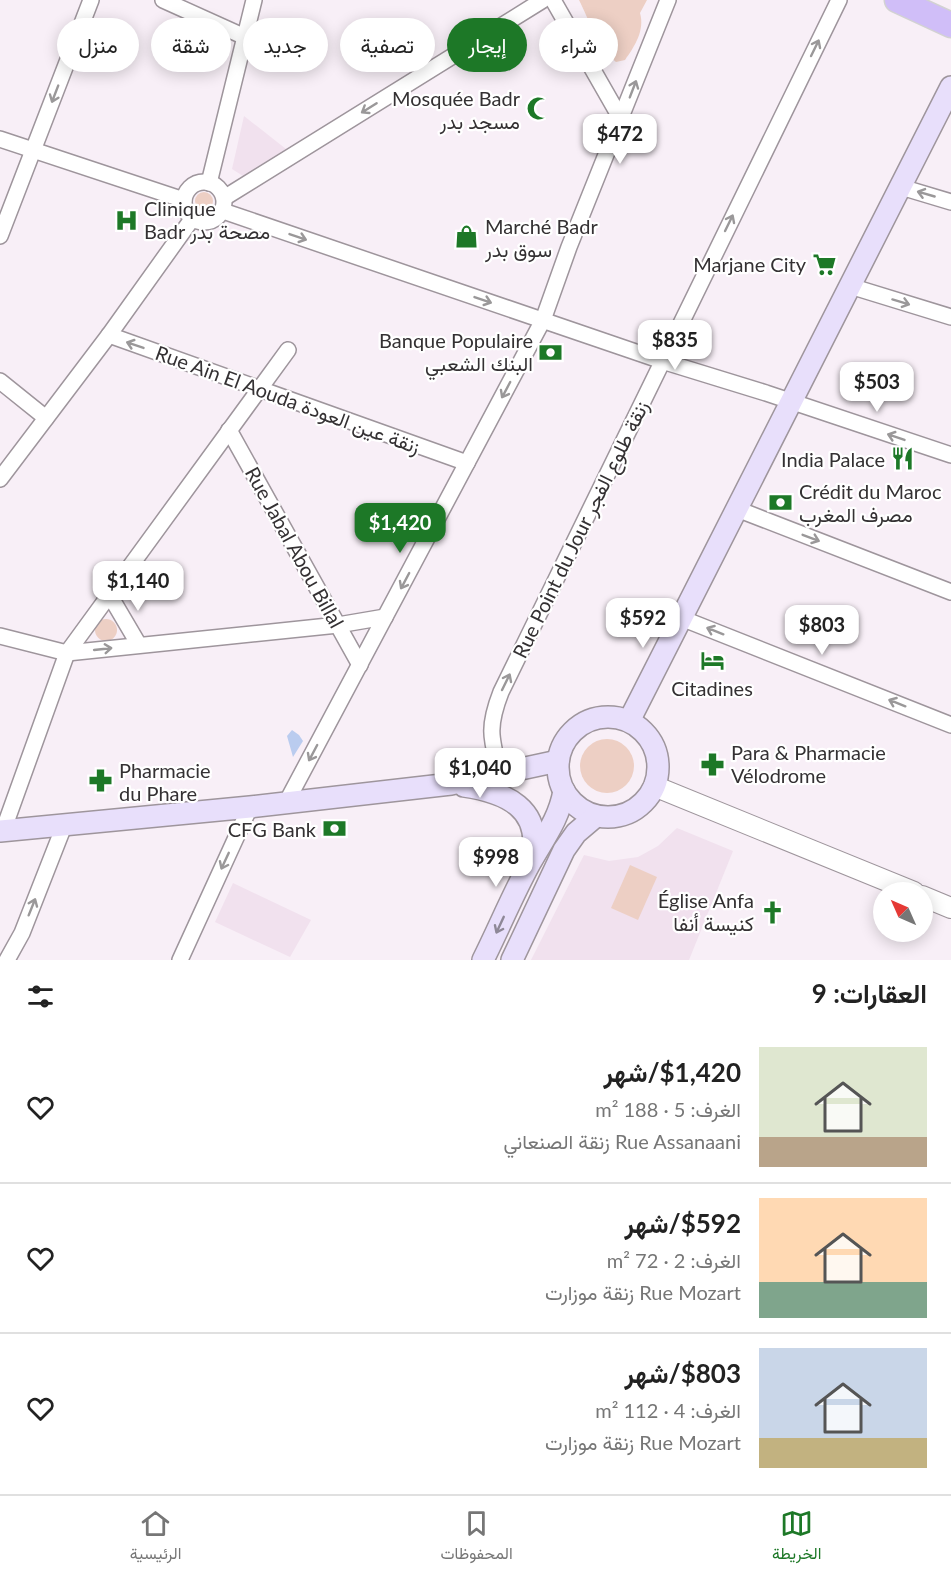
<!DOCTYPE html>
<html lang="ar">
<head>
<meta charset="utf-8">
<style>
  :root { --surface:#fff; --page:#f2f2f2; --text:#222; --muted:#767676; --line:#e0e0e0; --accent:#1d7827 }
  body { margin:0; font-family:Lato,Vazirmatn,sans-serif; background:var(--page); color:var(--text); direction:rtl; height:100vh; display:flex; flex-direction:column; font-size:22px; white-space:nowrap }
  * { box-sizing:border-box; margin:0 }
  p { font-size:20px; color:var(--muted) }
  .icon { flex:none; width:33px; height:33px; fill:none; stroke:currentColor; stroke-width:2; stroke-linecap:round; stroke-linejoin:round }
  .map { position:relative; height:960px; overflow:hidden; direction:ltr }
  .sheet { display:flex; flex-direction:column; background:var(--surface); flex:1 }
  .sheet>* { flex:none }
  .hud { position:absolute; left:18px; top:18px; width:600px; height:54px; direction:rtl; display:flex; gap:12px }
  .needle { width:39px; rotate:315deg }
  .controls { position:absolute; left:873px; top:882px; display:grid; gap:12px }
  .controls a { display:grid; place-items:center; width:60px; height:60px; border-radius:50%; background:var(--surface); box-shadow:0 3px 15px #0003; font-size:30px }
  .price { position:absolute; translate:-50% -51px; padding:0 14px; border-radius:12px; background:#fff; color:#222; font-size:20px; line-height:39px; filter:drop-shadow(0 2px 3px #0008) }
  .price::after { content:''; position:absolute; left:50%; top:36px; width:18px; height:14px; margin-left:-9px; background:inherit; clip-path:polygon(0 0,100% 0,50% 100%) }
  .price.on { background:var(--accent); color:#fff }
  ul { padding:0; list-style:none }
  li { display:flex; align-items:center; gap:18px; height:150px; padding:0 24px }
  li+li { border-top:2px solid var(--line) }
  li span { display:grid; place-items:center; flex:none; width:168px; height:120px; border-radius:0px; color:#555 }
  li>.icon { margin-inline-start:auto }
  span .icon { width:72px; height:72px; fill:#fffc; stroke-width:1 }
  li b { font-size:26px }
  h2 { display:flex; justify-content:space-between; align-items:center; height:72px; padding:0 24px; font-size:26px }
  .tag { padding:0 21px; border-radius:27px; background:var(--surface); box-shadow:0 3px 15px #0003; font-size:21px; line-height:54px }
  .tag.on { background:var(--accent); color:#fff }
  .dock { display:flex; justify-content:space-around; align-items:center; height:84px; border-top:2px solid var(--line); background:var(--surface); font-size:16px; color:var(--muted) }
  .dock a { display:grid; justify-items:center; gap:3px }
  .dock .on { color:var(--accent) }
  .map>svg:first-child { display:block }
  .built { fill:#f1e1ee }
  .green { fill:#edcfc4 }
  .water { fill:#baccef }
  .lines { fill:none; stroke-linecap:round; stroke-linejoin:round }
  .minor-casing { stroke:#9e959c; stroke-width:18 }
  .tertiary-casing { stroke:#9e959c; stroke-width:22 }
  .secondary-casing { stroke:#9e959c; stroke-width:24 }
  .primary-casing { stroke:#d2d2d2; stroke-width:27 }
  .minor { stroke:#fff; stroke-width:15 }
  .tertiary { stroke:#fff; stroke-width:20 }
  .secondary { stroke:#e8dffb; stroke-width:21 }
  .primary { stroke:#d0bef8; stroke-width:24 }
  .oneway { stroke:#9a9899 }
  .oneway2 { stroke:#8e8897 }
  .labels { text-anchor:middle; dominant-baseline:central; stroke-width:4.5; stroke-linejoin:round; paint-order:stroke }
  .poi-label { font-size:20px; fill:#343133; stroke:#fff; text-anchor:end }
  .street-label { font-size:20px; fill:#343133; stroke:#fff }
</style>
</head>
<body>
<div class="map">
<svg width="951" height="960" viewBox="0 0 951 960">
  <rect width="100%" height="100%" fill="#f8eff7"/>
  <g class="built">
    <path d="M244 116 286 149 243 176 232 169Z"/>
    <path d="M677 828 733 851 689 960H531L584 855 609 861 638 857 658 846Z"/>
    <path d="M233 883 311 920 290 957 215 922Z"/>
  </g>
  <g class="green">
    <path d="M579 0H647L640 13C645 30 635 46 625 60L616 62C598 47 589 20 579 0Z"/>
    <circle cx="204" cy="201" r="9"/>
    <circle cx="106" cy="630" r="11"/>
    <circle cx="607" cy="766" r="27"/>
    <path d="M630 865 657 877 638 920 611 908Z"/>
  </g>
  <path class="water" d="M292 730 299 735 303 741 293 757 287 736Z"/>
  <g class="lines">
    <defs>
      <g id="minor">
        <path d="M163 0 245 37"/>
        <path d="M553 0 621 119"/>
        <path d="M0 139 184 200"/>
        <circle cx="204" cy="202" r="20"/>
        <path d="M209 183 254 0"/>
        <path d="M901 187 951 202"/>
        <path d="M224 198 543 0"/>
        <path d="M223 211 662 361 766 393 951 455"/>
        <path d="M0 236 91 0"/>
        <path d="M850 286 951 317"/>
        <path d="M109 335 467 463"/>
        <path d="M0 381 46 418"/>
        <path d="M229 430 360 665"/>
        <path d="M0 479 109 335 192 219"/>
        <path d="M737 509 951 592"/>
        <path d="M109 594 139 645"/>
        <path d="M681 618 951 725"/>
        <path d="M0 636 67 653 338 625 385 617"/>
        <path d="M500 774C491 738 487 728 501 692L839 0"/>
        <path d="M286 803 543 320 569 247 668 0"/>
        <path d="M3 831 67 653 288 350"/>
        <path d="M7 960 22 933 64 826"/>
        <path d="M180 960 250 807"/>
      </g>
      <g id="tertiary">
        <path d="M654 786 914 892"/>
        <path d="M922 896 951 908"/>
      </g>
      <g id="secondary">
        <circle cx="608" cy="767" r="50"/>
        <path d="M629 721 951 87"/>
        <path d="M464 786C505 792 543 808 532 858"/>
        <path d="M0 831 250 807 451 784 558 761"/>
        <path d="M483 960C499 928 513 894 530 863 544 838 559 819 564 791"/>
        <path d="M512 960 564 850 576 833 596 816"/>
      </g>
      <path id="primary" d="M897 0 951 25"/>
    </defs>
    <use href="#minor" class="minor-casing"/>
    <use href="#tertiary" class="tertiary-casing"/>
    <use href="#secondary" class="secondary-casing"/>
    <use href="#primary" class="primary-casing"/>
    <use href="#minor" class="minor"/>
    <use href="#tertiary" class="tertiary"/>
    <use href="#secondary" class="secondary"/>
    <use href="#primary" class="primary"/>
  </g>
  <defs><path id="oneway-shaft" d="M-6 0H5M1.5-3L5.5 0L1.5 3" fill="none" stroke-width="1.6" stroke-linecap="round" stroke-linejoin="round" transform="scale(1.5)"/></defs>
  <g class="oneway">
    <use href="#oneway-shaft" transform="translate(815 48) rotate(-64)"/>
    <use href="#oneway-shaft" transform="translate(633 89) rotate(-69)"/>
    <use href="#oneway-shaft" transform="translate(55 94) rotate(111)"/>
    <use href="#oneway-shaft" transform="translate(369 108) rotate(148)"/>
    <use href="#oneway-shaft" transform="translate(926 194) rotate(-164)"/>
    <use href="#oneway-shaft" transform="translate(729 223) rotate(-64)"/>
    <use href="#oneway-shaft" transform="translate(298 237) rotate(19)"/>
    <use href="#oneway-shaft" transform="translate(483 300) rotate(19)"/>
    <use href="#oneway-shaft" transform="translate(901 302) rotate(17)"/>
    <use href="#oneway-shaft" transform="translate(135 345) rotate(-161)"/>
    <use href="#oneway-shaft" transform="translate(506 390) rotate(118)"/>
    <use href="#oneway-shaft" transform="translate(896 437) rotate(-161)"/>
    <use href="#oneway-shaft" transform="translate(811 538) rotate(21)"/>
    <use href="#oneway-shaft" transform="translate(405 581) rotate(118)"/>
    <use href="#oneway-shaft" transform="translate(715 631) rotate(-158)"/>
    <use href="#oneway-shaft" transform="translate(103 649) rotate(-6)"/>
    <use href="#oneway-shaft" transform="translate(506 682) rotate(-64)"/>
    <use href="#oneway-shaft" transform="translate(897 703) rotate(-158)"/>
    <use href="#oneway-shaft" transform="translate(313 753) rotate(118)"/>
    <use href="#oneway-shaft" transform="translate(225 861) rotate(115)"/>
    <use href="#oneway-shaft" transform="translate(32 907) rotate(-68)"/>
  </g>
  <use class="oneway2" href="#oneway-shaft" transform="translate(500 925) rotate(115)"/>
  <defs>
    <symbol id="mosque-bare" viewBox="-9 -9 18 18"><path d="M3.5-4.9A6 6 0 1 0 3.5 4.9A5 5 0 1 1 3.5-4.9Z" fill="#1d7827" stroke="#fff" stroke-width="2.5" paint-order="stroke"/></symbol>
    <symbol id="hospital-bare" viewBox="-9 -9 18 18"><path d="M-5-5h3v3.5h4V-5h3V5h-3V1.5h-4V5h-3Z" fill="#1d7827" stroke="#fff" stroke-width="2.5" paint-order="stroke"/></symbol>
    <symbol id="shop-bare" viewBox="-9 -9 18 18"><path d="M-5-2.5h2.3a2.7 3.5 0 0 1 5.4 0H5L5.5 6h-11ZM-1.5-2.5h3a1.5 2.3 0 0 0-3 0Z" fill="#1d7827" stroke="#fff" stroke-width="2.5" paint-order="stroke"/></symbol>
    <symbol id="supermarket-bare" viewBox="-9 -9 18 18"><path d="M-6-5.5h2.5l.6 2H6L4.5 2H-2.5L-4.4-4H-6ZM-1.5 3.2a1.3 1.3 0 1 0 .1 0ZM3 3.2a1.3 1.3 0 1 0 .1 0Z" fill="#1d7827" stroke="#fff" stroke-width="2.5" paint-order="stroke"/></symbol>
    <symbol id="bank-bare" viewBox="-9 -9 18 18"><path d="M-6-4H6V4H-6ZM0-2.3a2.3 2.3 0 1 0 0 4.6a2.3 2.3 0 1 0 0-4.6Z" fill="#1d7827" stroke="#fff" stroke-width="2.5" paint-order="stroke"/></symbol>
    <symbol id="restaurant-bare" viewBox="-9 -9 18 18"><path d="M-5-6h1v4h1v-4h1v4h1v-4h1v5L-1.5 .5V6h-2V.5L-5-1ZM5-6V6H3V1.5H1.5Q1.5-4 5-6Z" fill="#1d7827" stroke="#fff" stroke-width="2.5" paint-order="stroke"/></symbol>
    <symbol id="hotel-bare" viewBox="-9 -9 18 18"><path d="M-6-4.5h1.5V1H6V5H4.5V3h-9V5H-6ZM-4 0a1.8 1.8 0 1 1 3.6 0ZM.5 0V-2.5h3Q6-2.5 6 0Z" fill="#1d7827" stroke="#fff" stroke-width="2.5" paint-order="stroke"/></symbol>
    <symbol id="pharmacy-bare" viewBox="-9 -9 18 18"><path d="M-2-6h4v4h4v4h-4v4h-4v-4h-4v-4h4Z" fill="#1d7827" stroke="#fff" stroke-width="2.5" paint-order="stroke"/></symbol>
    <symbol id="church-bare" viewBox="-9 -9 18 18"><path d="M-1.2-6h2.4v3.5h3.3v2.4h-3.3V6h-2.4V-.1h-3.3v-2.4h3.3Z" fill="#1d7827" stroke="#fff" stroke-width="2.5" paint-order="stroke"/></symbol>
  </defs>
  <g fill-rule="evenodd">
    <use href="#mosque-bare" x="522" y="92" width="33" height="33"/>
    <use href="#hospital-bare" x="110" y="204" width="33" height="33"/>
    <use href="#shop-bare" x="450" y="220" width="33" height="33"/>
    <use href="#supermarket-bare" x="808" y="248" width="33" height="33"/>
    <use href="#bank-bare" x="534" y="336" width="33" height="33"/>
    <use href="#restaurant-bare" x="886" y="442" width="33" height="33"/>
    <use href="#bank-bare" x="764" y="486" width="33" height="33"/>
    <use href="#hotel-bare" x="696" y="644" width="33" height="33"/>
    <use href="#pharmacy-bare" x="696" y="748" width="33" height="33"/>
    <use href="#pharmacy-bare" x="84" y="764" width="33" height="33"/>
    <use href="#bank-bare" x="318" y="812" width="33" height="33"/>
    <use href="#church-bare" x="756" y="896" width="33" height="33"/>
  </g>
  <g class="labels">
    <g class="poi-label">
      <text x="520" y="98">Mosquée Badr<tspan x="520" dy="23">مسجد بدر</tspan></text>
      <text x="144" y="208" text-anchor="start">Clinique<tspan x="144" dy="23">Badr مصحة بدر</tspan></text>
      <text x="485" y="226" text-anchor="start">Marché Badr<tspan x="485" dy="23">سوق بدر</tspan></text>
      <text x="806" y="264">Marjane City</text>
      <text x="533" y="340">Banque Populaire<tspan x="533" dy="23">البنك الشعبي</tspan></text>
      <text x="885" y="459">India Palace</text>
      <text x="799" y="491" text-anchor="start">Crédit du Maroc<tspan x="799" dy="23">مصرف المغرب</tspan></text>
      <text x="712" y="688" text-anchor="middle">Citadines</text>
      <text x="731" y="752" text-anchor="start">Para &amp; Pharmacie<tspan x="731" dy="23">Vélodrome</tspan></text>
      <text x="119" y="770" text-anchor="start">Pharmacie<tspan x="119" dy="23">du Phare</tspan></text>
      <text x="316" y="829">CFG Bank</text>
      <text x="754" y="900">Église Anfa<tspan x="754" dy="23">كنيسة أنفا</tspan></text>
    </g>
    <g class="street-label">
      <text transform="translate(288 399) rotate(20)">Rue Ain El Aouda زنقة عين العودة</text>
      <text transform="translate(580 529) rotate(-64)">Rue Point du Jour زنقة طلوع الفجر</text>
      <text transform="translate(295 547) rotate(61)">Rue Jabal Abou Billal</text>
    </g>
  </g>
</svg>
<div class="controls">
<a><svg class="needle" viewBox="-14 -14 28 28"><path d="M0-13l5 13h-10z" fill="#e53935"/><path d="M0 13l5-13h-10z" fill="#767676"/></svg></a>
</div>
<b class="price" style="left:620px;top:165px">$472</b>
<b class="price" style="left:675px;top:371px">$835</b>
<b class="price" style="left:877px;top:413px">$503</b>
<b class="price on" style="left:400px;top:554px">$1,420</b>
<b class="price" style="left:138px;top:612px">$1,140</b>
<b class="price" style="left:643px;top:649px">$592</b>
<b class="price" style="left:822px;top:656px">$803</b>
<b class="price" style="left:480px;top:799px">$1,040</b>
<b class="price" style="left:496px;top:888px">$998</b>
<div class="hud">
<a class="tag">شراء</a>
<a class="tag on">إيجار</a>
<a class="tag">تصفية</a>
<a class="tag">جديد</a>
<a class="tag">شقة</a>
<a class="tag">منزل</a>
</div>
</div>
<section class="sheet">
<h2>العقارات: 9<svg class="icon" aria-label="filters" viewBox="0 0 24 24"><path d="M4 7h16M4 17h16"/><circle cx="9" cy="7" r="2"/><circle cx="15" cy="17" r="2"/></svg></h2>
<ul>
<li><span style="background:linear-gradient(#dfe7d0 75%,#b9a48a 0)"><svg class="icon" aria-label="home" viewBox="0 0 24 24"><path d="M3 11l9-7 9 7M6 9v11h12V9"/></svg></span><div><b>$1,420/شهر</b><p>الغرف: 5 · 188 m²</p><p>Rue Assanaani زنقة الصنعاني</p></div><svg class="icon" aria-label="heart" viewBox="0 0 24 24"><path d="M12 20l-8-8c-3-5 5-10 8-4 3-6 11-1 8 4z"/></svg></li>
<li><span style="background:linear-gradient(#ffd9b3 70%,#7fa58c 0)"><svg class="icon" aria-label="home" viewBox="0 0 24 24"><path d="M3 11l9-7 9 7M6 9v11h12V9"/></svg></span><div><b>$592/شهر</b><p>الغرف: 2 · 72 m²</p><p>Rue Mozart زنقة موزارت</p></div><svg class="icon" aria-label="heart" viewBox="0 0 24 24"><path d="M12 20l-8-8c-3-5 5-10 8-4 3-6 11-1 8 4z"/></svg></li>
<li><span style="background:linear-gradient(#c9d6e8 75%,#c2b280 0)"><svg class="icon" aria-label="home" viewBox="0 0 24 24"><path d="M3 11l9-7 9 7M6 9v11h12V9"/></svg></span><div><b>$803/شهر</b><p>الغرف: 4 · 112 m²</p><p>Rue Mozart زنقة موزارت</p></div><svg class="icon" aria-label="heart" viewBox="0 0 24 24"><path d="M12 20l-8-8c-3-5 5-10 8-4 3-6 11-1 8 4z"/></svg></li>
</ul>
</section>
<nav class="dock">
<a class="on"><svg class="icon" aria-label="map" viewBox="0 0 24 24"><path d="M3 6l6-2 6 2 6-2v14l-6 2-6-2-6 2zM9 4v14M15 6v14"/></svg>الخريطة</a>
<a><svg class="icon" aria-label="saved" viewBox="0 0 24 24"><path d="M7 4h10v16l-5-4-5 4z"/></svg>المحفوظات</a>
<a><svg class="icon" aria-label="home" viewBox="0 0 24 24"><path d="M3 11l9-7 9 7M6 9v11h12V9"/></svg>الرئيسية</a>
</nav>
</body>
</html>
